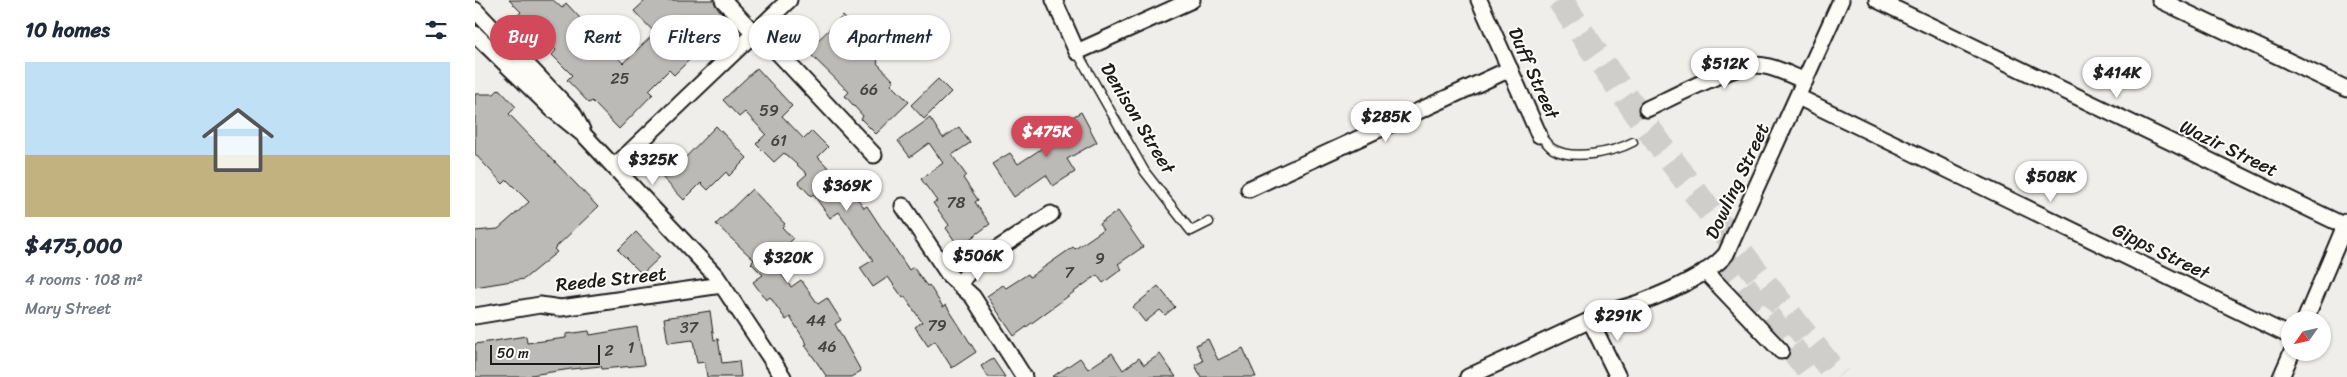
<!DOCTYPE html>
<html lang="en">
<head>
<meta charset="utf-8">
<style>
  :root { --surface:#fff; --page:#f6f6f7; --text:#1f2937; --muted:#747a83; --accent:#d1495b }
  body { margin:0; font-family:Sriracha,sans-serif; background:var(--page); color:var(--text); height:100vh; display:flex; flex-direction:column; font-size:19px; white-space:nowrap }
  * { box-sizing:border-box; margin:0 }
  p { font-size:16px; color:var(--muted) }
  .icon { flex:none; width:28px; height:28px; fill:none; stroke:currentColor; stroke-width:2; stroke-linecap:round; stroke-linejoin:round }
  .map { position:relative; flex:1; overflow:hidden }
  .side { display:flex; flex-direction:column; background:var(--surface); width:475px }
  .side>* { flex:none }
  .top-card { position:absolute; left:15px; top:15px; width:475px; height:45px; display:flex; gap:10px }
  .needle { width:32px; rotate:236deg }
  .buttons { position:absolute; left:1806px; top:311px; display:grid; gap:10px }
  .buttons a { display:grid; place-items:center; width:50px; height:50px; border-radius:50%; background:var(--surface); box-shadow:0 1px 4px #0004; font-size:25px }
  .scale { position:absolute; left:15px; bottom:12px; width:110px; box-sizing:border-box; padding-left:5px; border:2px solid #1c1c1c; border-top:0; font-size:14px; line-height:18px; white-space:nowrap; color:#1c1c1c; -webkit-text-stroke:4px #fdfcf7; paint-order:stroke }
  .price { position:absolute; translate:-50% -42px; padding:0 11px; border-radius:18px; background:#fff; color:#222; font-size:16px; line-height:32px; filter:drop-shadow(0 1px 2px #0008) }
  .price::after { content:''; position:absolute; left:50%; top:30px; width:15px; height:11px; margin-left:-8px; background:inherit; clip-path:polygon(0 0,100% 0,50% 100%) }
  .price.selected { background:var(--accent); color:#fff }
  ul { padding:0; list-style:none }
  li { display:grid; align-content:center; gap:10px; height:265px; padding:0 25px }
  li span { display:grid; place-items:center; height:155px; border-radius:0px; color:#555 }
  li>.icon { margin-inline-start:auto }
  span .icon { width:90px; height:90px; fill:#fffc; stroke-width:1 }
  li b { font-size:21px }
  h2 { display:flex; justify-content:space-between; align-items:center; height:60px; padding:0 25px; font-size:21px }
  .chip { padding:0 18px; border-radius:22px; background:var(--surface); box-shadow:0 1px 4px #0004; font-size:18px; line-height:45px }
  .chip.selected { background:var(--accent); color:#fff }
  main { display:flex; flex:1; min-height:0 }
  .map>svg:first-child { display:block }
  .building { fill:#bbbab6; stroke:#1c1c1c }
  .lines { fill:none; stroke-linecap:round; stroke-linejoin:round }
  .highway-tunnel { stroke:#d0cecb; stroke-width:26; stroke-dasharray:26 13; stroke-linecap:butt }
  .lane-casing { stroke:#1c1c1c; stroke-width:11 }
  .street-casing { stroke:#1c1c1c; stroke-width:19 }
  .lane { stroke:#fdfcf7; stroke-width:8 }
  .street { stroke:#fdfcf7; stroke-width:15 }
  .labels { text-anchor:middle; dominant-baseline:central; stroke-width:4; stroke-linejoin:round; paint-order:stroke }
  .number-label { font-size:16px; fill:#444442 }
  .street-label { font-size:19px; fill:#1c1c1c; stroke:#fdfcf7 }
</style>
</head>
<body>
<main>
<section class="side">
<h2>10 homes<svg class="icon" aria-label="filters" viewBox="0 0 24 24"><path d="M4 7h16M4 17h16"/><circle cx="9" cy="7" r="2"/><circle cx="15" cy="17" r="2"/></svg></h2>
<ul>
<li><span style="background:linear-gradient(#bfe0f5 60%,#c2b280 0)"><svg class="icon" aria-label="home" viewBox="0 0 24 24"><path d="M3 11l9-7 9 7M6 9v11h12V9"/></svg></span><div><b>$475,000</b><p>4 rooms · 108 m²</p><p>Mary Street</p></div></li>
</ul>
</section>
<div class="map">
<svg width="1872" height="377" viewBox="0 0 1872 377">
  <rect width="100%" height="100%" fill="#f0eeea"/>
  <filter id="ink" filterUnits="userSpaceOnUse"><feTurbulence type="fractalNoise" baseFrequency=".02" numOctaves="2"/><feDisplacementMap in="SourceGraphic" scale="10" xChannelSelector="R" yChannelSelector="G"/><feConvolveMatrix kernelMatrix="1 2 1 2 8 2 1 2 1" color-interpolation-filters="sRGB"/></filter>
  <g filter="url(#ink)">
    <g class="building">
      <path d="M34 0H78L87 8 91 3 105 18 98 25 125 50 130 45 148 63 180 33 159 11 171 0H239L241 6 248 14 247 15 253 22 199 75 194 70 174 90 178 94 144 129 117 101 114 103 92 80 97 75 77 55 81 50 60 29 55 35 39 19 46 12Z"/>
      <path d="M368 16 386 34 381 38 403 61 402 63 419 81 416 84 434 102 401 134 386 119 388 116 370 96 374 92 332 51Z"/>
      <path d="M282 68 317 106 307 116 329 139 337 131 353 147 343 157 367 182 370 180 389 208 392 206 434 270 438 267 452 286 454 285 468 307 471 305 501 352 477 368 460 341 453 346 440 327 447 322 430 297 428 298 413 277 398 287 385 268 398 260 364 212 355 218 338 194 336 196 323 182 332 174 309 153 299 162 281 144 291 134 270 112 264 117 248 100Z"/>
      <path d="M463 79 476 92 449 119 436 105Z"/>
      <path d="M24 89 41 107 34 114 123 207 79 249 82 252 49 279 0 287V231L23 229 54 202 32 180 28 184 0 154V94H19Z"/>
      <path d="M606 112 622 142 592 159 600 172 578 186 571 175 539 197 517 164 535 153 543 164 592 132 587 123Z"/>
      <path d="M455 118 468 138 484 127 495 143 477 155 491 175 488 178 503 200 500 202 515 224 484 247 471 228 474 225 458 203 462 201 446 179 468 163 454 143 435 157 423 141Z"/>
      <path d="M241 126 272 158 254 176 251 172 233 190 226 183 209 200 184 174 199 159 204 164Z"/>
      <path d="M277 189 310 224 307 227 318 239 307 250 315 257 303 269 316 287 326 280 343 304 352 298 366 320 360 324 386 371 376 377H352L330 345 332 344 315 317 311 320 295 297 291 300 278 282 288 275 276 263 279 260 241 224Z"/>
      <path d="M643 211 668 247 643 264 647 269 628 283 622 275 539 336 512 296 528 285 531 288 553 274 555 277 598 247 600 249 628 230 624 224Z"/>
      <path d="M161 232 185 257 167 274 143 250Z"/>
      <path d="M683 286 700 307 690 315 685 310 670 322 658 307Z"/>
      <path d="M235 311 239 340 243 339 247 363 264 361 266 377H232L230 362 222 363 218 340 193 343 189 318Z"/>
      <path d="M162 327 169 365 127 369 126 366 96 369 56 375 57 377H0V344L51 336 52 343 91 338V334L114 331 115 335Z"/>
      <path d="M733 339 743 360 768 348 781 377H726L720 365 728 361 721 345Z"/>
      <path d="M637 353 648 370 664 358 669 365 685 354 701 377H577L605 358 613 369Z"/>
      <path d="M518 359 530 377H513L506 366Z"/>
    </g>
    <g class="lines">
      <g class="highway-tunnel">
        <path d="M1085 0C1170 131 1266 254 1363 377"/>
        <path d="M1245 255 1339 377"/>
      </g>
      <defs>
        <g id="lane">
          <path d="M602 52 670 172 716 231 734 222"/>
          <path d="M1064 135C1069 139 1073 146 1078 149 1098 161 1139 152 1158 142"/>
        </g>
        <g id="street">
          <path d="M248 0 279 33 294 43 399 155"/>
          <path d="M579 0 602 52 717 0"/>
          <path d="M1004 0 1064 135"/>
          <path d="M1402 0 1872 227"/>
          <path d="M1685 0 1872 89"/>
          <path d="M0 10 98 113 107 130"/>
          <path d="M0 34 78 110 110 136 241 276 308 377"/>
          <path d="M1323 97 1815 336"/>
          <path d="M1172 109C1194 99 1258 65 1279 65 1297 65 1313 74 1330 81"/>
          <path d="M140 166 314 0"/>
          <path d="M774 189 1035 69"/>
          <path d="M428 206 474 275 498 297 549 377"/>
          <path d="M1230 271 1306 351"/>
          <path d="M484 284 501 263 576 214"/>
          <path d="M0 316 65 305 86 308 247 285"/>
          <path d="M1115 320 1143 377"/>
          <path d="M1830 320 1872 221"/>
          <path d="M993 377 1135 311C1165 305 1232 278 1251 254L1366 0"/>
          <path d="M1806 377 1817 352"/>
        </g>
      </defs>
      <use href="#lane" class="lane-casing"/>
      <use href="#street" class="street-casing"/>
      <use href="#lane" class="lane"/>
      <use href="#street" class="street"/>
    </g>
  </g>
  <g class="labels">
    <g class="number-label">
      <text x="145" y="78">25</text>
      <text x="394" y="89">66</text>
      <text x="294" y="110">59</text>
      <text x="304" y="140">61</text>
      <text x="481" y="202">78</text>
      <text x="625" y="258">9</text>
      <text x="594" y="272">7</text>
      <text x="341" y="320">44</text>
      <text x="462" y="325">79</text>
      <text x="214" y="327">37</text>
      <text x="352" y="346">46</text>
      <text x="156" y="347">1</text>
      <text x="134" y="350">2</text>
    </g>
    <g class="street-label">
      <text transform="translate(1059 73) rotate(66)">Duff Street</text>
      <text transform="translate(663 118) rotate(59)">Denison Street</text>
      <text transform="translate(1754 148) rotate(26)">Wazir Street</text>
      <text transform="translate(1262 181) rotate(-65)">Dowling Street</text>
      <text transform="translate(1686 251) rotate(26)">Gipps Street</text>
      <text transform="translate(136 279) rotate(-6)">Reede Street</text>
    </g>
  </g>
</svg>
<div class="buttons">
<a><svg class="needle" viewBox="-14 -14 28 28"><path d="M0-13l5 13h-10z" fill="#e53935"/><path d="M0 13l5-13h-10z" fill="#747a83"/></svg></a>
</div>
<div class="scale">50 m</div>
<b class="price" style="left:1250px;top:90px">$512K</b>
<b class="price" style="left:1642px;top:99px">$414K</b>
<b class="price" style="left:911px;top:143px">$285K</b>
<b class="price selected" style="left:572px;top:158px">$475K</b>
<b class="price" style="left:178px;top:186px">$325K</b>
<b class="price" style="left:1576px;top:203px">$508K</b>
<b class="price" style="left:372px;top:212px">$369K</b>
<b class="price" style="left:503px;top:282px">$506K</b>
<b class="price" style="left:313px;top:284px">$320K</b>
<b class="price" style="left:1143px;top:342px">$291K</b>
<div class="top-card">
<a class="chip selected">Buy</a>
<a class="chip">Rent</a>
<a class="chip">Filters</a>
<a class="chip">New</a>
<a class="chip">Apartment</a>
</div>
</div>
</main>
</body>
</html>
